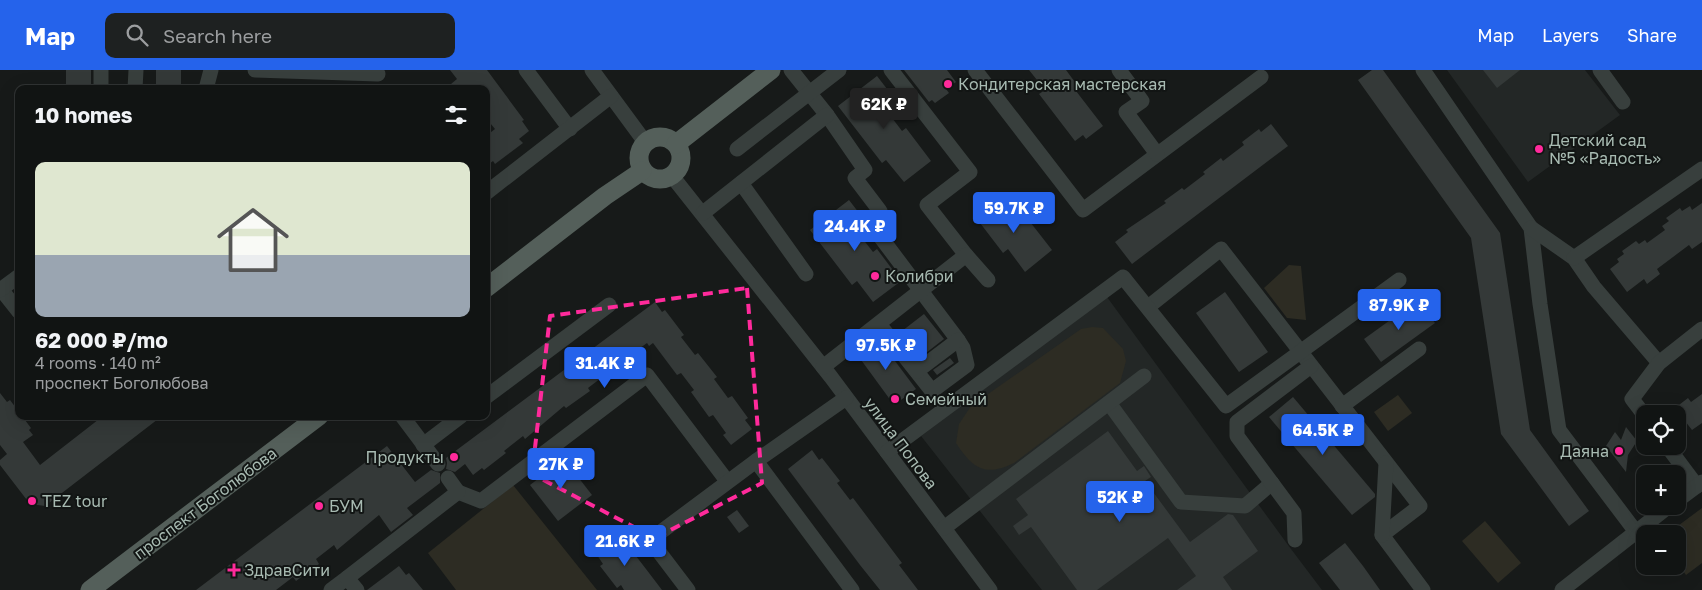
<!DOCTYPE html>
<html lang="en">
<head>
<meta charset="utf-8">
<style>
  :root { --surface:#111413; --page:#1e2121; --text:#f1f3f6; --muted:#9c9ea0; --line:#303333; --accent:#2563eb }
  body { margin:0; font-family:"Golos Text",sans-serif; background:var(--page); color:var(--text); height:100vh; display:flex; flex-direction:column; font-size:19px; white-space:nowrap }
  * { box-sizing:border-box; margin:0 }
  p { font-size:16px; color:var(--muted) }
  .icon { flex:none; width:28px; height:28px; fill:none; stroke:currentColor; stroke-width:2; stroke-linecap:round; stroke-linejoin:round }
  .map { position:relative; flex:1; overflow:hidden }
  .panel { position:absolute; left:15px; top:15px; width:475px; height:335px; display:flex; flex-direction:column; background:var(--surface); border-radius:10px; box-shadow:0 5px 20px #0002,0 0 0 1px var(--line) }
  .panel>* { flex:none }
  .buttons { position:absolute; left:1636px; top:335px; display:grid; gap:10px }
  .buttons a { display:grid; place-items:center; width:50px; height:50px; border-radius:10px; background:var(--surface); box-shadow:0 5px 20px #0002,0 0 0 1px var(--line); font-size:25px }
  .price { position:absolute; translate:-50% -42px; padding:0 11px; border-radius:5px; background:var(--accent); color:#fff; font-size:16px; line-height:32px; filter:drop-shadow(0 1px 2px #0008) }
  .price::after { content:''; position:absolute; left:50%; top:30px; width:15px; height:11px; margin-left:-8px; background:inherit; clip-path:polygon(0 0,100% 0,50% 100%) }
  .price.active { background:#222; color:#fff }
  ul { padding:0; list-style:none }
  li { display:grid; align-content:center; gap:10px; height:265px; padding:0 20px }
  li+li { border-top:1px solid var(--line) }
  li span { display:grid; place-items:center; height:155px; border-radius:10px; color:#555 }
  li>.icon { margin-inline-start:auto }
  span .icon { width:90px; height:90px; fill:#fffc; stroke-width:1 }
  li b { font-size:21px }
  h2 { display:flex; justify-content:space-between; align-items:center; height:60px; padding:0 20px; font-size:21px }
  header { display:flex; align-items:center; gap:30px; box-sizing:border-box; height:70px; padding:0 25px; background:var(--accent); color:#fff }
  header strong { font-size:24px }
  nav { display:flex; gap:28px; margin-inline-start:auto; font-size:18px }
  .search { width:350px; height:45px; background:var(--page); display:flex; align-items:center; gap:12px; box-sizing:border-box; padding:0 18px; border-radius:10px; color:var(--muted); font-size:19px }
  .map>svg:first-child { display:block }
  .built { fill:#232726 }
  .green { fill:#2d2c23 }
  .building { fill:#343938 }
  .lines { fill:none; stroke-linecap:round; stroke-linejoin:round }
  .minor { stroke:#383f3d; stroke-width:15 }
  .major { stroke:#545f5a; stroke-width:19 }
  .marked { fill:none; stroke:#ff2a9b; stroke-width:4; stroke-dasharray:10 6; stroke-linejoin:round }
  .poi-dot { fill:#ff2a9b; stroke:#121514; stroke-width:2 }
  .labels { text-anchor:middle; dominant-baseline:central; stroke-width:4; stroke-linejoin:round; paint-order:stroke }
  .poi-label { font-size:16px; fill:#a8bbb2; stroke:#121514; text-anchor:start }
  .street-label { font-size:16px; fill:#a8bbb2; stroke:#121514 }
</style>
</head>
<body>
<header>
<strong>Map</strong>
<div class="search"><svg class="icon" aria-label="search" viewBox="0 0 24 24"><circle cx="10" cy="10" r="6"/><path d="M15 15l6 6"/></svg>Search here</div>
<nav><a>Map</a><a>Layers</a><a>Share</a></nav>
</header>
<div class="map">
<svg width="1702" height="520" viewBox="0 0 1702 520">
  <rect width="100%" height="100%" fill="#171a19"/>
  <g class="built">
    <path d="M1447 0H1585L1620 45 1528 112Z"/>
    <path d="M1107 227 1288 475 1322 520H1042L921 366Z"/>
  </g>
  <g class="green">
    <path d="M1289 195 1301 196 1306 250 1287 248 1264 218Z"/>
    <path d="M1092 257 1103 258 1123 279 1126 291 1120 313 1014 393C985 407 973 399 956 373L959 354 971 336 1081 259Z"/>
    <path d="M1398 325 1412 343 1388 361 1374 342Z"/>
    <path d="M513 415 597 520H456L428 483Z"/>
    <path d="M1702 438V493L1686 505 1678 494V464H1667Z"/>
    <path d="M1485 451 1521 493 1498 513 1462 471Z"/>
  </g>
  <g class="building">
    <rect x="66" y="0" width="25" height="19"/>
    <rect x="156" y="0" width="25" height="19"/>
    <path d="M450 0H487L524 50 522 51 529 61 519 69 523 73 495 94 493 91 486 96V66L495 59 486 48V19H445L457 9Z"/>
    <path d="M904 0H947L956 12 946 19 949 23 935 33 932 30 929 32Z"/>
    <path d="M1029 0H1066L1080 19 1076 21 1103 56 1086 69 1083 65 1075 71 1039 24 1045 20Z"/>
    <path d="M1372 0H1383L1500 163 1530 360 1589 441 1569 456 1501 364 1471 168 1358 10Z"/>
    <path d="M1483 0H1520L1497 18Z"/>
    <path d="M877 6 894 28 883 36 902 61 906 58 931 91 904 112 886 90 882 93 838 36Z"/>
    <path d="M1271 54 1288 76 1132 194 1115 172 1128 162 1126 160 1166 133 1164 131 1182 118 1184 120 1205 104 1203 102 1221 88 1223 91 1244 75 1242 72 1259 59 1261 62Z"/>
    <path d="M1005 127 1023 151 1027 148 1052 180 1025 202 1008 179 1003 183 977 149Z"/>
    <path d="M849 130 866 152 855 159 873 182 877 179 901 211 873 232 857 211 852 215 810 160Z"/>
    <path d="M1702 133V172L1692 179 1689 175 1657 199 1660 204 1647 214 1644 209 1627 222 1610 199 1619 192 1617 189 1624 184 1622 181 1636 171 1639 174 1645 170 1647 173 1665 160 1662 156 1669 151 1666 148 1680 138 1682 141 1690 136 1692 140Z"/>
    <path d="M1225 222 1268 282 1239 302 1196 243Z"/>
    <path d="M1418 230 1435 253 1381 292 1364 269Z"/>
    <path d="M655 232 662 242 665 240 684 265 681 267 695 285 698 283 717 307 714 309 728 328 732 326 748 348 745 350 752 359 731 375 723 365 726 363 713 345 709 347 691 322 694 320 681 303 677 305 653 273 649 276 647 273 629 286 632 289 608 307 605 305 588 318 590 321 566 338 564 336 525 369 523 366 504 381 506 383 484 400 482 398 473 405 465 394 455 402 446 399 447 393 446 388Z"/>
    <path d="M924 244 944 269 922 286 902 261Z"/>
    <path d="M877 267 916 319 894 335 856 283Z"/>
    <path d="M950 288 954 293 937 305 933 300Z"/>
    <path d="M0 323 7 332 10 330 19 342V346H22L31 358 29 360 33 365 23 372 40 395 103 346H162L45 436 30 434 0 395V390L7 384 0 375Z"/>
    <path d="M1702 324V353L1692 360 1675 338 1688 328 1691 332Z"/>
    <path d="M1293 327 1375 424V427L1352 445 1269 347Z"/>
    <path d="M1626 357 1637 371 1628 385 1626 402 1606 376 1615 362 1621 370Z"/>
    <path d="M1108 361 1137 401 1144 396 1151 407 1145 411 1190 472 1228 444 1233 445 1258 481 1223 507 1232 520H1177L1196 506 1168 468 1097 520H1077L1031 457 1019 465 1013 456 1028 445 1016 429Z"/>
    <path d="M387 376 415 412 431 400 440 403V413L407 438 413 445 391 462 379 445 337 480 334 475 316 489 319 494 296 511 293 507 276 520H196Z"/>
    <path d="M812 380 819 390 822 388 840 411 837 413 850 430 853 428 902 493 899 495 918 520H880L860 495 788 399Z"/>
    <path d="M564 389 592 425 558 451 530 415Z"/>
    <path d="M737 440 749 456 739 463 727 447Z"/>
    <path d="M619 464 646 499 662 520H624L621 515 617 518 600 496 603 494 595 482Z"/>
    <path d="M1345 473 1363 496 1380 520H1340L1319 493Z"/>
    <path d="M399 496 406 505 409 503 423 520H367Z"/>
  </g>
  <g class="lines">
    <g class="minor">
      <path d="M255 0 378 4"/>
      <path d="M526 0 570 59"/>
      <path d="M592 0 645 72"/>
      <path d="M791 0 827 45 865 100 855 108 880 141 879 165 958 270 963 278 967 295 932 321 879 254"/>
      <path d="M891 0 970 102 927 135 966 185"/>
      <path d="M975 0 1083 140 1261 7"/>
      <path d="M1119 0 1142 31 1126 42 1157 84"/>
      <path d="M1423 0 1531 158 1540 234 1559 360 1636 462 1562 520"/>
      <path d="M1600 0 1623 32"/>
      <path d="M101 19V0"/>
      <path d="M135 19 136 0"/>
      <path d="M206 19 211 0"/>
      <path d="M737 79 839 0"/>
      <path d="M672 106 831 307 990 520"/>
      <path d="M741 113 806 204"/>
      <path d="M486 123 611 26"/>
      <path d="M703 143 827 45"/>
      <path d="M1531 158 1574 188 1594 217 1659 293"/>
      <path d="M1574 188 1702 99"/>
      <path d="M1 219 19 242"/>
      <path d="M0 220 19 206"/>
      <path d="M1148 237 1221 179 1420 436 1382 465 1423 520"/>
      <path d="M823 297 966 185 988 210"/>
      <path d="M917 301 958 270"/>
      <path d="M486 327 609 235"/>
      <path d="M846 328 756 391 852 520"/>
      <path d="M1109 333 1181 432 1245 436 1272 413"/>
      <path d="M1342 336 1419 279"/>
      <path d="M402 346 438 394"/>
      <path d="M1645 346 1632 329 1659 293 1702 259"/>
      <path d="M423 375 461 346"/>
      <path d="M1667 376 1697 416"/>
      <path d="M887 382 1123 207 1226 336 1399 210"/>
      <path d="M458 422 481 431 647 305 727 411"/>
      <path d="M1678 430 1702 412"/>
      <path d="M944 458 1144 306"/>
      <path d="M1636 462 1669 436"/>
      <path d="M1382 465 1386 393"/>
      <path d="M1295 470 1294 443 1237 366V352L1311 296"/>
      <path d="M331 520 347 508"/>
      <path d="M357 520 347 508 458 422 448 408"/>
      <path d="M688 520 650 470 756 391"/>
    </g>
    <g class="major">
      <circle cx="660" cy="88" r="21"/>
      <path d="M676 74 771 0"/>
      <path d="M486 218 605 126 642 101"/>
      <path d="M90 520 319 346"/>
    </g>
  </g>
  <path class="marked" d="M747 218 762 413 655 468 532 404 550 246Z"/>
  <g class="poi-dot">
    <circle cx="948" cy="14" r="5"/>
    <circle cx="1539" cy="79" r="5"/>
    <circle cx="875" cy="206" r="5"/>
    <circle cx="895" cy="329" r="5"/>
    <circle cx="1619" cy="381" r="5"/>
    <circle cx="454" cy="387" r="5"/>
    <circle cx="32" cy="431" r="5"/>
    <circle cx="319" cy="436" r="5"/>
    <path d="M231.5 492.5h5v5h5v5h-5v5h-5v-5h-5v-5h5z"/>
  </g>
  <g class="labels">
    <g class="poi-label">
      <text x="958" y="14">Кондитерская мастерская</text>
      <text x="1549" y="70">Детский сад<tspan x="1549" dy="18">№5 «Радость»</tspan></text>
      <text x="885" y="206">Колибри</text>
      <text x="905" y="329">Семейный</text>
      <text x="1609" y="381" text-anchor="end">Даяна</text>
      <text x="444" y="387" text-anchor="end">Продукты</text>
      <text x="42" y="431">TEZ tour</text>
      <text x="329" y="436">БУМ</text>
      <text x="244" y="500">ЗдравСити</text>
    </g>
    <g class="street-label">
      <text transform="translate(901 373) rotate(53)">улица Попова</text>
      <text transform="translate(205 433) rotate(-37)">проспект Боголюбова</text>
    </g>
  </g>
</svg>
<div class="buttons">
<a><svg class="icon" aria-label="locate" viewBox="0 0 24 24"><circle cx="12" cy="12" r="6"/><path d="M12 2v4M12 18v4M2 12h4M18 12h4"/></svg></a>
<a>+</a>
<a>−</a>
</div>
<b class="price active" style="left:884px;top:60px">62K ₽</b>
<b class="price" style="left:1014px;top:164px">59.7K ₽</b>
<b class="price" style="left:855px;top:182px">24.4K ₽</b>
<b class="price" style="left:1399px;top:261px">87.9K ₽</b>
<b class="price" style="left:886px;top:301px">97.5K ₽</b>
<b class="price" style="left:605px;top:319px">31.4K ₽</b>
<b class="price" style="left:1323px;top:386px">64.5K ₽</b>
<b class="price" style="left:561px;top:420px">27K ₽</b>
<b class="price" style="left:1120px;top:453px">52K ₽</b>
<b class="price" style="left:625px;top:497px">21.6K ₽</b>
<section class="panel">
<h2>10 homes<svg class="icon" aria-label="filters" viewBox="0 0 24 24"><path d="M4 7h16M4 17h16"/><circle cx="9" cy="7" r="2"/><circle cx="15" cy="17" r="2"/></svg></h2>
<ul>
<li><span style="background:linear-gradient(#dfe7d0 60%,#9aa5b1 0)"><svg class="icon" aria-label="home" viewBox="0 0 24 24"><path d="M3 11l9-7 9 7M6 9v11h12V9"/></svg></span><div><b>62 000 ₽/mo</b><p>4 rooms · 140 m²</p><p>проспект Боголюбова</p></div></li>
</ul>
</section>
</div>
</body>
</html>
